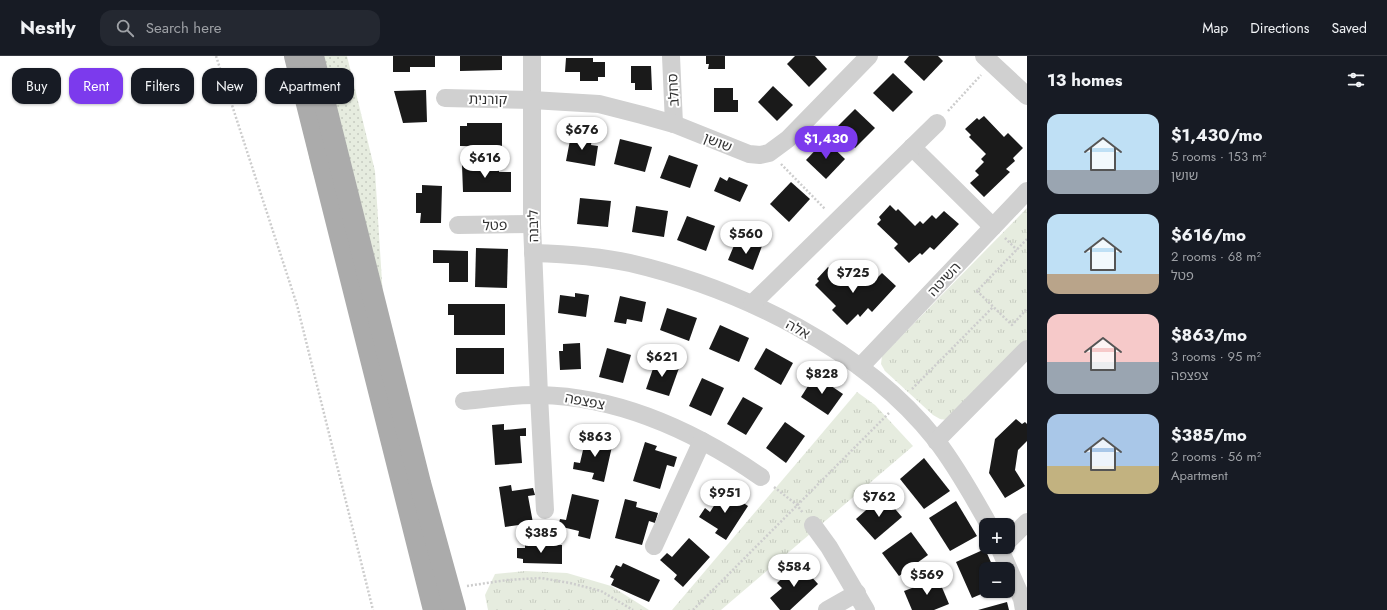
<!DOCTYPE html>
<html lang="en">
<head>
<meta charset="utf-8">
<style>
  :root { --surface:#171b24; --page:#242831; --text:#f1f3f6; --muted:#9ea1a6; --line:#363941; --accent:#7c3aed }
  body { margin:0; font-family:Jost,"Noto Sans Hebrew",sans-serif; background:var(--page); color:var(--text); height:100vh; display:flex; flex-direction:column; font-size:15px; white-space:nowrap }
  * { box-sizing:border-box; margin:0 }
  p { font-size:13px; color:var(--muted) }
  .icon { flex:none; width:22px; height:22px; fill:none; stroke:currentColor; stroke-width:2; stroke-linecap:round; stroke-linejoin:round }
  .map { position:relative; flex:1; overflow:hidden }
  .panel { display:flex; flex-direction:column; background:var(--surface); width:360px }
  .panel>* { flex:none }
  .hud { position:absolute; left:12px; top:12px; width:380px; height:36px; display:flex; gap:8px }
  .controls { position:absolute; left:979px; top:462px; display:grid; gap:8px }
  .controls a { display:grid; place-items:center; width:36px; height:36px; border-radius:8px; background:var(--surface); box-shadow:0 1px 3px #0004; font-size:20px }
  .price { position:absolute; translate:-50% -34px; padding:0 9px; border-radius:14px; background:#fff; color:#222; font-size:13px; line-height:26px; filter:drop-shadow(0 1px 2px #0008) }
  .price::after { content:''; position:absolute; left:50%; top:24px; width:12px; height:9px; margin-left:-6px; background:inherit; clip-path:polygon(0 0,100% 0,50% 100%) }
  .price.selected { background:var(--accent); color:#fff }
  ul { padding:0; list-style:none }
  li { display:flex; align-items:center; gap:12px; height:100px; padding:0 20px }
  li span { display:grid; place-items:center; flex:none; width:112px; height:80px; border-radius:12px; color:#555 }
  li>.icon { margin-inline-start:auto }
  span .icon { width:48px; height:48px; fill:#fffc; stroke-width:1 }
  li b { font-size:17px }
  h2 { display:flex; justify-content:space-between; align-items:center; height:48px; padding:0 20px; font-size:17px }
  .pill { padding:0 14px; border-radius:12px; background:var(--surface); box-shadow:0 1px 3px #0004; font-size:14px; line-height:36px }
  .pill.selected { background:var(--accent); color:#fff }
  header { display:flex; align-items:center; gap:24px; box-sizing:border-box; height:56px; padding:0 20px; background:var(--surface); border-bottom:1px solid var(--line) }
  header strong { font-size:19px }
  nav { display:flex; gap:22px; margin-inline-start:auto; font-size:14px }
  .search { width:280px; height:36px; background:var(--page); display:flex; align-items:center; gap:10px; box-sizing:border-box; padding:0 14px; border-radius:12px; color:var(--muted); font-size:15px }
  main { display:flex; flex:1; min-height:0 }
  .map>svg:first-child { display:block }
  .grass { fill:url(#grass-dots) }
  .park { fill:url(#park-tufts) }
  .building { fill:#1a1a1a }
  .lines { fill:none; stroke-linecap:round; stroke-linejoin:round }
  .path { stroke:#cdcdcd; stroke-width:2.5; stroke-dasharray:2 2; stroke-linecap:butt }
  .minor { stroke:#d0d0d0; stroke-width:18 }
  .major { stroke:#ababab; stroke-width:22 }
  .labels { text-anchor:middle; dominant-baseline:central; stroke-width:4; stroke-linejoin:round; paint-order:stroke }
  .street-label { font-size:14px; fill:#333; stroke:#fff }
</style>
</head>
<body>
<header>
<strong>Nestly</strong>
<div class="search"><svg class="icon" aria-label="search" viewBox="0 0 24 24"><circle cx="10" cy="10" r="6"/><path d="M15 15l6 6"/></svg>Search here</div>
<nav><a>Map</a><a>Directions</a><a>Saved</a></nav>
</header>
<main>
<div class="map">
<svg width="1027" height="554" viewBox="0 0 1027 554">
  <defs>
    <pattern id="grass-dots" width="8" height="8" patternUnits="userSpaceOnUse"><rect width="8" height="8" fill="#e6ecdf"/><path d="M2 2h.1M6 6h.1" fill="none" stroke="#c6cbc0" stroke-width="1.8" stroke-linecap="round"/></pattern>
    <pattern id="park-tufts" width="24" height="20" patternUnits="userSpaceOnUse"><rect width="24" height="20" fill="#e6ecdf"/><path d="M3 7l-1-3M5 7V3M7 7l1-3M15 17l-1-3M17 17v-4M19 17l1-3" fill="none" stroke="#c6cbc0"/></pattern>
  </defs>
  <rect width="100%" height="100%" fill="#fff"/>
  <path class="grass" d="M287 0H347L375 115 389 337 366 263 312 114Z"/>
  <g class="park">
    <path d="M1027 152V286L947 364 940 363 933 359 885 315 881 308 882 300Z"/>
    <path d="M857 336 875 349 913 390 721 554H672Z"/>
    <path d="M525 515 567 517 611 530 649 554H488L485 539 495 518Z"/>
  </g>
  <g class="building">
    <path d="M393 0H435V11H410V16H393Z"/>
    <path d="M460 0H502V14L460 15Z"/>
    <path d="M706 0H725V13H708L709 8H706Z"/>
    <path d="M795 0H815L827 13 809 31 787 8Z"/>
    <path d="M909 0H938L943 5 924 25 904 6Z"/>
    <path d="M566 2H593V6H605V21H598V25H580V16H565Z"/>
    <path d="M631 10H651L652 34H635V27H631Z"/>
    <path d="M893 17 913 36 893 56 873 37Z"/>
    <path d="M773 30 793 49 777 65 758 46Z"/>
    <path d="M714 32H733V44H738V56H714Z"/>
    <path d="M426 34 427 66 403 67 394 35Z"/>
    <path d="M855 53 875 72 855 92 835 73Z"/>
    <path d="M984 60 1004 81 1008 77 1023 92 1013 102 1015 105 1006 113 1010 116 984 141 970 127 979 119 975 115 984 106 981 103 986 98 969 81 971 79 965 73 977 62 979 64Z"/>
    <path d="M467 67H502V91L460 90V70H467Z"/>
    <path d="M571 79 592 83 591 89 598 90 595 110 566 105Z"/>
    <path d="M620 83 652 91 645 116 614 108Z"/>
    <path d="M825 84 845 103 826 123 806 104Z"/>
    <path d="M669 99 698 109 690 132 660 122Z"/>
    <path d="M462 109H499V116H511V136H463Z"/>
    <path d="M720 121 727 125 729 121 748 129 740 146 714 135Z"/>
    <path d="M791 126 810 143 789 166 770 148Z"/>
    <path d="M422 129 442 130 441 167H420L421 157H416V137H422Z"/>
    <path d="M580 142 611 145 608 171 577 168Z"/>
    <path d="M890 149 896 155 898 153 915 170 920 165 923 168 932 159 936 163 944 155 959 168 934 194 930 191 922 199 920 197 909 207 894 192 898 188 877 168 881 164 879 161Z"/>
    <path d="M636 150 668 155 664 181 632 176Z"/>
    <path d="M687 160 715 170 706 195 677 184Z"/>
    <path d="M749 184 762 190 753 214 728 204 735 187 746 192Z"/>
    <path d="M476 192 508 193 507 232 475 231Z"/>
    <path d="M433 194 468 195V226H449V207H433Z"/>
    <path d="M828 211 834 217 836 215 853 232 858 227 861 230 870 221 874 225 882 217 896 230 872 256 868 252 860 261 858 258 847 269 832 254 836 250 815 229 819 225 817 223Z"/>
    <path d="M575 237 589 239 586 261 558 257 560 239 575 241Z"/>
    <path d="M620 240 646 246 642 266 627 263 626 268 614 266Z"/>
    <path d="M448 248H505V279H454V259H448Z"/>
    <path d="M667 252 697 262 689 285 660 274Z"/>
    <path d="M720 269 749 282 739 306 709 293Z"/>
    <path d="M580 287 581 313 560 314 559 295H563V288Z"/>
    <rect x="456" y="292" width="48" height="26"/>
    <path d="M607 292 631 299 623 327 599 321Z"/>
    <path d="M766 292 793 307 781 329 754 313Z"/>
    <path d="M656 304 679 312 669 340 646 333Z"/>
    <path d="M815 319 843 338 828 359 801 341Z"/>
    <path d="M702 322 724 332 711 360 689 350Z"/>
    <path d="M743 341 763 352 746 379 727 368Z"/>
    <path d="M1016 363 1022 368 1025 366 1027 368V385L1018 394 1015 414 1025 430 1005 442 989 417 995 383Z"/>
    <path d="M785 366 805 380 786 407 766 392Z"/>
    <path d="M504 368V374L526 372V380H520L522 407 495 409 492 369Z"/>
    <path d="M586 381 613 386 604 426 592 423 594 417 573 413 574 406 580 407Z"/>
    <path d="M645 386 657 390 655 394 677 401 674 411 667 409 660 433 633 425Z"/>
    <path d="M924 402 950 435 924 453 900 423Z"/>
    <path d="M511 429 512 435 533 432 535 439 528 440 533 467 505 471 499 431Z"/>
    <path d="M724 434 748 450 726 484 715 477 718 473 699 461 705 452 710 456Z"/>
    <path d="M572 438 599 444 590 483 578 480 579 475 558 470 560 463 566 464Z"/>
    <path d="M883 439 902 461 875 484 856 463Z"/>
    <path d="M625 443 637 446 636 451 658 457 655 467 649 465 642 489 615 482Z"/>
    <path d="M956 445 977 480 950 495 929 462Z"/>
    <path d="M911 476 928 499 899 520 882 497Z"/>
    <path d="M689 482 710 501 683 531 674 523 677 519 660 504 667 497 672 501Z"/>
    <path d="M525 488 562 489V508L523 507V503L517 502V492H525Z"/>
    <path d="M985 493 994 513H986V536L972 542 956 506Z"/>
    <path d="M623 507 660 524 649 546 611 529 614 523 610 521 616 509 621 511Z"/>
    <path d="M799 507 818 528 790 554H780L770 542 782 532 777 527Z"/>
    <path d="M938 522 949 548 934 554H912L904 535Z"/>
    <path d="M1007 546 1009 554H978Z"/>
  </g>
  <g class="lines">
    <g class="path">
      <path d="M216 0 297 249 373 554"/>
      <path d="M948 55 981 19"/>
      <path d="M781 108 825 153"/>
      <path d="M1005 182 1017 194"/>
      <path d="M1027 183 977 235 1012 269 1027 253"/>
      <path d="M912 333 993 251"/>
      <path d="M774 431 797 449 803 457"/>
      <path d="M467 530 507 524 541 522 570 527 601 535 633 554"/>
      <path d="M693 554 889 357"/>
    </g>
    <g class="minor">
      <path d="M532 0V168L539 339 545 454"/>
      <path d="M671 0 674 68"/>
      <path d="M984 0 1027 40"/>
      <path d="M445 42 532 44 599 48 642 59 674 68 749 98 760 99 769 97 788 83 869 0"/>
      <path d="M912 91 993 171"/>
      <path d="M458 169 532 168"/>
      <path d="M533 197C566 198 598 200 630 207 741 233 864 293 936 384 956 410 973 440 989 469"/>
      <path d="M752 248 937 67"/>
      <path d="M860 311 1027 135"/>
      <path d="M464 345C489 343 515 338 540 339 620 341 696 376 761 421"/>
      <path d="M936 385 1027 293"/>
      <path d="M813 469 829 491 866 554"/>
      <path d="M1008 485 1027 466"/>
      <path d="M654 490 702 385"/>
      <path d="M999 491 1022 543 1024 554"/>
      <path d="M827 554 857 537"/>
    </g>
    <g class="major">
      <path d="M295 0 434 554"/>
      <path d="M313 0 420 427 455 554"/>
    </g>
  </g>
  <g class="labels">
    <g class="street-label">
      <text transform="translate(673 34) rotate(-93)">סחלב</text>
      <text transform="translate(488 43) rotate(1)">קורנית</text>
      <text transform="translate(718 86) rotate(22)">שושן</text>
      <text transform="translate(495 169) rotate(-1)">פטל</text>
      <text transform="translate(533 170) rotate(-91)">ליבנה</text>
      <text transform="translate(944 223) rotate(-47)">השיטה</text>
      <text transform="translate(798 273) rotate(29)">אלה</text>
      <text transform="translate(585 345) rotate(11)">צפצפה</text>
    </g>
  </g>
</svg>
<div class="controls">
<a>+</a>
<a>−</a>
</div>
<b class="price" style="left:582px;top:95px">$676</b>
<b class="price selected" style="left:826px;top:104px">$1,430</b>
<b class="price" style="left:485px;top:123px">$616</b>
<b class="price" style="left:746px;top:199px">$560</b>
<b class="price" style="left:853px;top:238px">$725</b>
<b class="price" style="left:662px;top:322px">$621</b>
<b class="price" style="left:822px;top:339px">$828</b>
<b class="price" style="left:595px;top:402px">$863</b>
<b class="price" style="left:725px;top:458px">$951</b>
<b class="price" style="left:879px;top:462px">$762</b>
<b class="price" style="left:541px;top:498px">$385</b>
<b class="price" style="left:794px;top:532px">$584</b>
<b class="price" style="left:927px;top:540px">$569</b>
<div class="hud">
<a class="pill">Buy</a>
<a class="pill selected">Rent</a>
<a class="pill">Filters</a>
<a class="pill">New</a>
<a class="pill">Apartment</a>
</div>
</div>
<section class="panel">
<h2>13 homes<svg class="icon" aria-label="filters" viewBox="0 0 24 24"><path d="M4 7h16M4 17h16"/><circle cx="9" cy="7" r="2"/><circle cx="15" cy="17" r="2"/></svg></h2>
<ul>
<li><span style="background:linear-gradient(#bfe0f5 70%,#9aa5b1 0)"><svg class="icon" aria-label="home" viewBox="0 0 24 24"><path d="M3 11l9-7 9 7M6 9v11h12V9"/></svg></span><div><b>$1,430/mo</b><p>5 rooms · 153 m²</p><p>שושן</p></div></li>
<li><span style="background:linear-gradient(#bfe0f5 75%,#b9a48a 0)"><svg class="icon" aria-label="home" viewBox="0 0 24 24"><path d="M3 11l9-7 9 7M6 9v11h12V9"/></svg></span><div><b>$616/mo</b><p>2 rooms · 68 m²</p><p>פטל</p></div></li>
<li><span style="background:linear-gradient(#f6c9c9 60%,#9aa5b1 0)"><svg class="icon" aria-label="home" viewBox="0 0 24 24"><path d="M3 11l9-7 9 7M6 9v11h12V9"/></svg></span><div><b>$863/mo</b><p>3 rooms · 95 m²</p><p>צפצפה</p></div></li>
<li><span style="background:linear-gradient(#a9c7e8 65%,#c2b280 0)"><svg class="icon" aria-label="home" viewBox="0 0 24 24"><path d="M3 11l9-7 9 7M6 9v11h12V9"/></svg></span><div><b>$385/mo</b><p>2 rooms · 56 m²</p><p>Apartment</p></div></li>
</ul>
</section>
</main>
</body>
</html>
